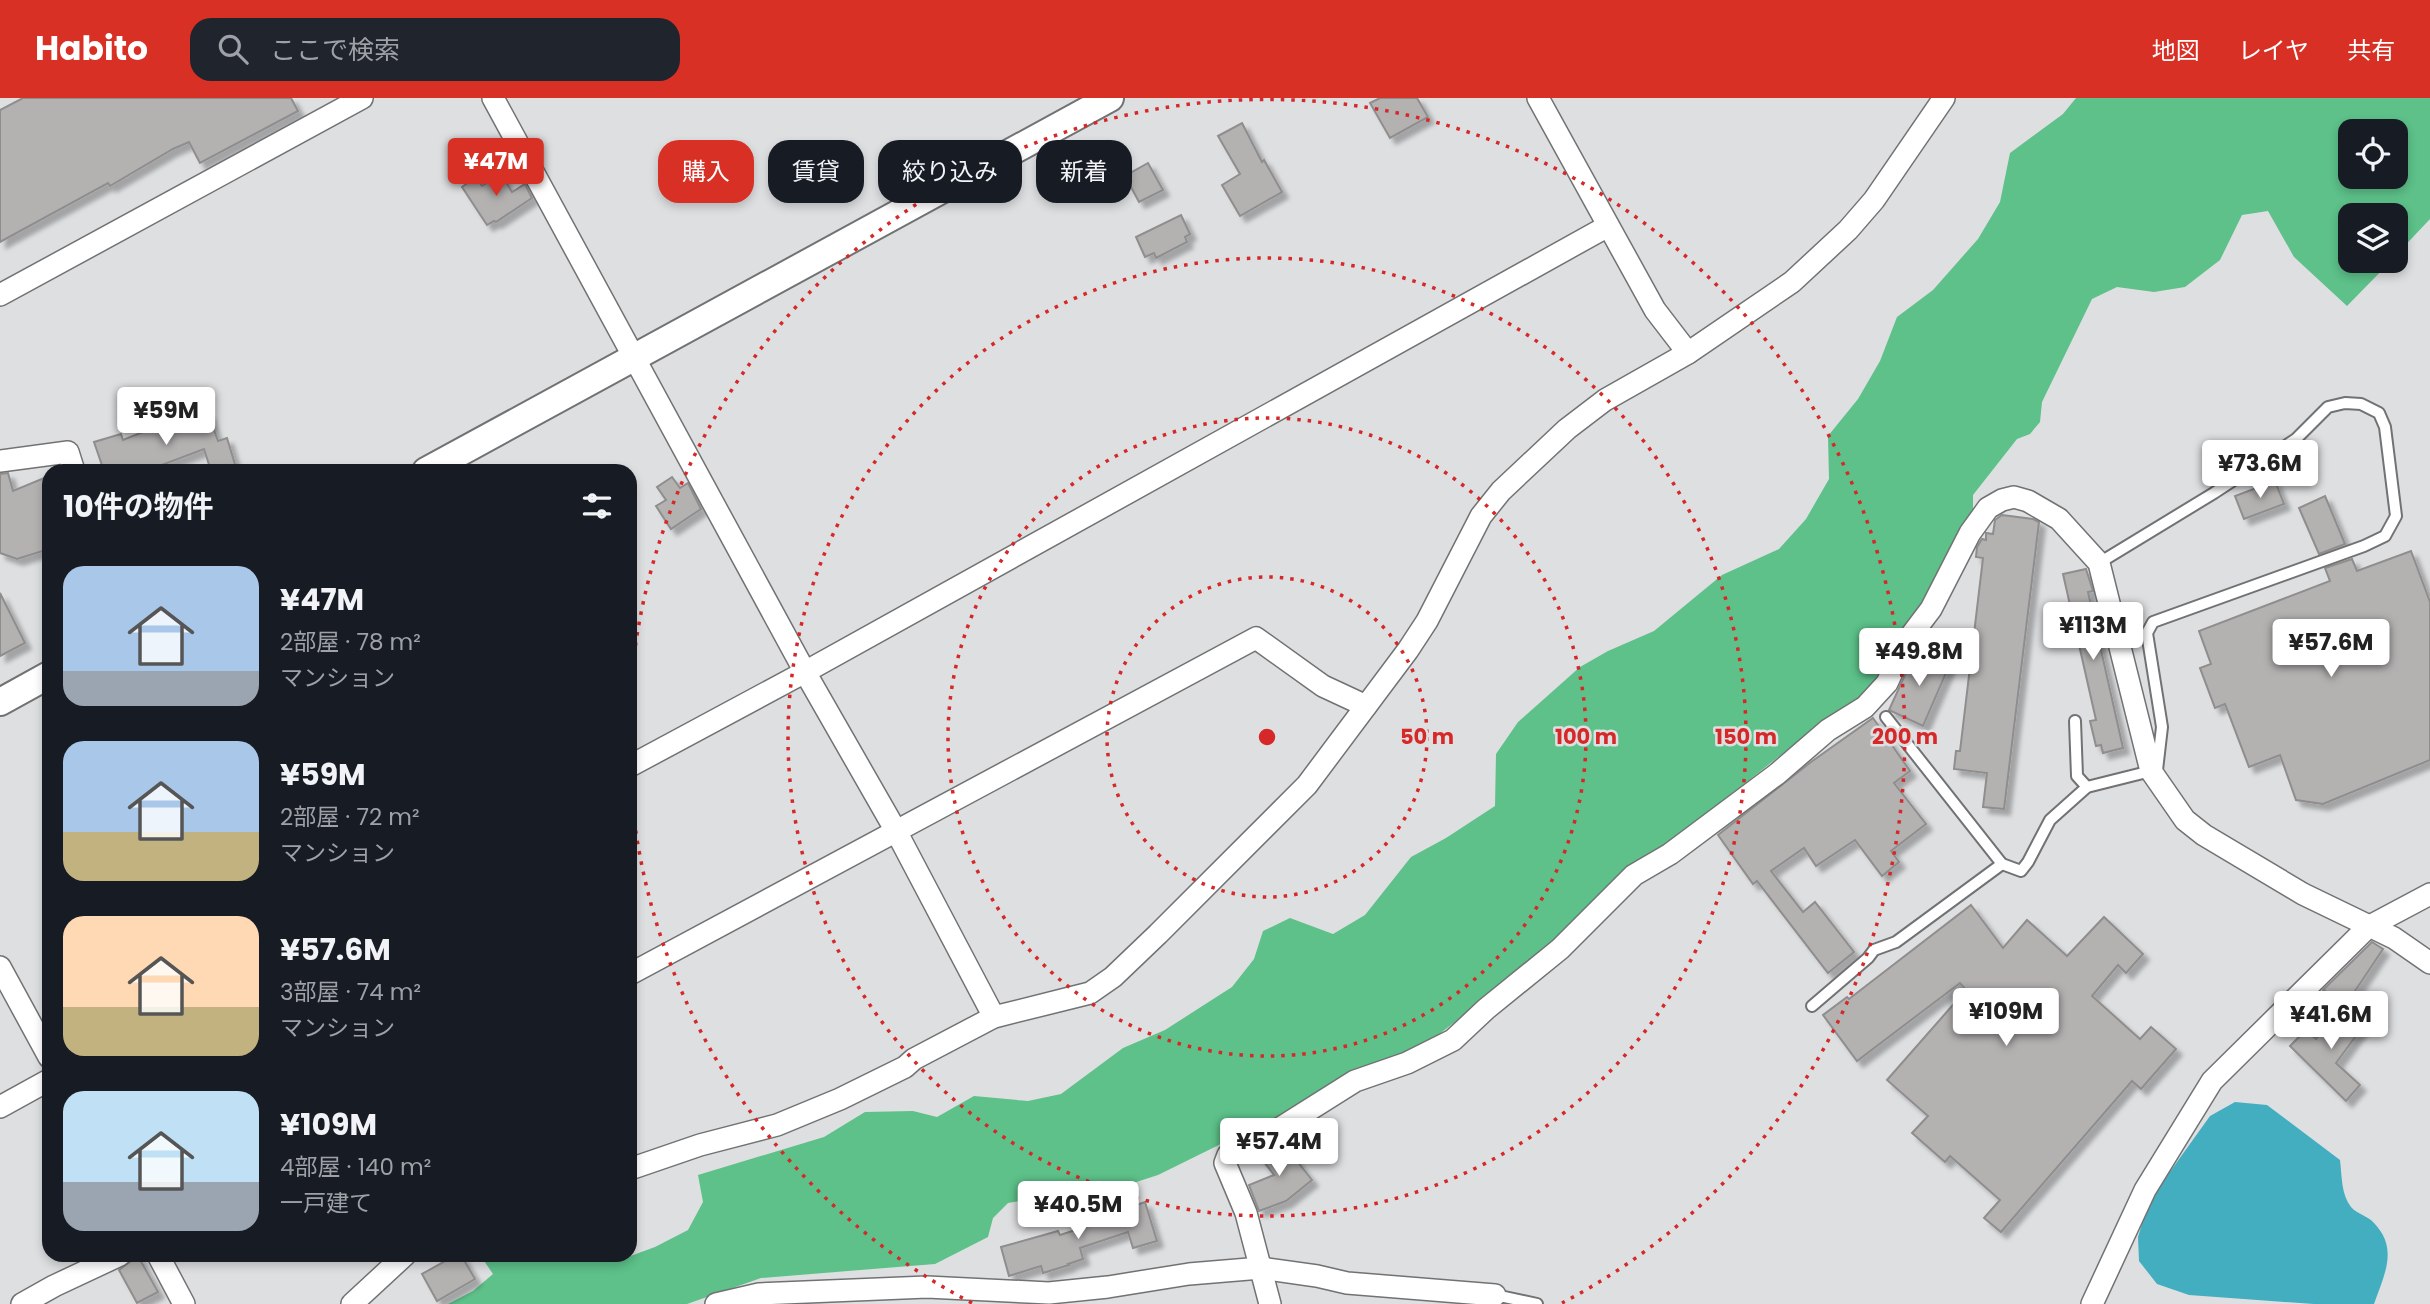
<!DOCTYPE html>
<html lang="ja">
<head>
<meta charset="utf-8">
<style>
  :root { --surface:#171b24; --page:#20242c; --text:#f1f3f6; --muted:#9ea1a6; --accent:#d93025 }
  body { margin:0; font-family:Poppins,"Noto Sans JP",sans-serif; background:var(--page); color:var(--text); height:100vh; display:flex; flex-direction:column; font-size:26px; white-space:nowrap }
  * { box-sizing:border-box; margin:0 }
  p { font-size:23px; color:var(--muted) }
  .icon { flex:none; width:38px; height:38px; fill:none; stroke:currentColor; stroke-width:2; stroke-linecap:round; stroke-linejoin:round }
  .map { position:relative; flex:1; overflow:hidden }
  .side { position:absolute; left:42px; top:366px; width:595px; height:798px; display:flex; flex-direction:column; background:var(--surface); border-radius:21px; box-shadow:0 4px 10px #0003 }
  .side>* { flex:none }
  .top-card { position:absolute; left:658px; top:42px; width:665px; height:63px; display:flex; gap:14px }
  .buttons { position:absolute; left:2338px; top:21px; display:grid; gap:14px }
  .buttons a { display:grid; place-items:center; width:70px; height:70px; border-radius:14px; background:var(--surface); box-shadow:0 4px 10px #0003; font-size:35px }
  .price { position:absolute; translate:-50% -60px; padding:0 16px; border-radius:7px; background:#fff; color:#222; font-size:23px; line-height:46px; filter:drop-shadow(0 2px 4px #0008) }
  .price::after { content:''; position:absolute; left:50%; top:42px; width:21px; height:16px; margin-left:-10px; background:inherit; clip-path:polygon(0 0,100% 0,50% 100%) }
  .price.on { background:var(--accent); color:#fff }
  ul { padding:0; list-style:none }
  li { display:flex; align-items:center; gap:21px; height:175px; padding:0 21px }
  li span { display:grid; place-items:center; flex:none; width:196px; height:140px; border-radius:21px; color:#555 }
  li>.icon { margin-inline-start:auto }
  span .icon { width:84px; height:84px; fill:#fffc; stroke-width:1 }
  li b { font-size:30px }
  h2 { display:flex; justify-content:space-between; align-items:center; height:84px; padding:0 21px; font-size:30px }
  .pill { padding:0 24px; border-radius:21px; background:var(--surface); box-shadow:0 4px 10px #0003; font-size:24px; line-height:63px }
  .pill.on { background:var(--accent); color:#fff }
  header { display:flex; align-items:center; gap:42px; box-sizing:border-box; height:98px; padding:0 35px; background:var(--accent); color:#fff }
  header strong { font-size:33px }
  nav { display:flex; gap:38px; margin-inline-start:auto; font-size:24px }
  .search { width:490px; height:63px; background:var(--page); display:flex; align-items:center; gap:18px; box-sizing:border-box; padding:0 24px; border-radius:21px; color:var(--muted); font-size:26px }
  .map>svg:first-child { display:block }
  .forest { fill:#5dc189; fill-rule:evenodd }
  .water { fill:#42aec0 }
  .building { fill:#b4b1b1; stroke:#8f8d8d; stroke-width:2; filter:url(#shadow) }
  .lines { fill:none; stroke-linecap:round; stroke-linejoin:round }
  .service-casing { stroke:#717273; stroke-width:14 }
  .minor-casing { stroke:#717273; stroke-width:24 }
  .tertiary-casing { stroke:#717273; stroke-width:30 }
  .service { stroke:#fff; stroke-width:10 }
  .minor { stroke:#fff; stroke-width:21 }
  .tertiary { stroke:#fff; stroke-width:26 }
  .ring { fill:none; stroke:#d62828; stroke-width:3.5; stroke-dasharray:3.5 7 }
  .centre { fill:#d62828; stroke:#dedfe1; stroke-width:3.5 }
  .ring-label { font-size:21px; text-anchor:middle; font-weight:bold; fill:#d62828; stroke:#dedfe1; stroke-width:5; stroke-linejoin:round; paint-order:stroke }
</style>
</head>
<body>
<header>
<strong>Habito</strong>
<div class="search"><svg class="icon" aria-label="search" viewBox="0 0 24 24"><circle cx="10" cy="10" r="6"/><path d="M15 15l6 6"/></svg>ここで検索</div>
<nav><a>地図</a><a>レイヤ</a><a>共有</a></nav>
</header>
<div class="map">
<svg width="2430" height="1206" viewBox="0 0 2430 1206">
  <defs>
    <filter id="shadow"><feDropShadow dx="6" dy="6" stdDeviation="2" flood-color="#0004"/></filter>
  </defs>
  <rect width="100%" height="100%" fill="#dedfe1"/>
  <path class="forest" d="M2076 0H2430V121L2396 157V117H2350V163H2391L2347 208 2294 159 2268 113 2242 117 2220 162 2185 189 2154 194 2117 189 2092 201 2042 304 2040 324 2030 336 2017 341 1973 397V417L1880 580 1855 604 1797 644 1669 746 1548 852 1425 947 1351 973 1281 1019 1231 1041 1158 1077 1093 1098 1032 1101 1008 1105 993 1120 988 1139 935 1166 761 1180 687 1206H448L473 1193 493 1176 480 1157H609L625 1160 655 1149 688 1132 703 1104 698 1077 824 1039 865 1014 913 1013 937 1019 974 998 1028 1003 1061 996 1123 950 1165 932 1232 889 1254 861 1263 833 1290 820 1333 836 1365 817 1411 759 1446 740 1495 708 1496 656 1518 624 1580 569 1608 553 1654 533 1722 477 1779 451 1806 421 1829 381 1828 338 1858 301 1880 263 1897 219 1933 192 1978 141 2000 104 2010 55 2063 16ZM2350 33H2396V79H2350Z"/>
  <path class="water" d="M2235 1004 2267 1007 2340 1062C2342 1078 2341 1096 2351 1109 2357 1116 2368 1118 2374 1125 2399 1151 2384 1177 2374 1206H2314L2189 1197 2157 1186 2139 1163 2138 1139 2144 1119 2159 1089 2210 1018Z"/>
  <g class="building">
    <path d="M23 0H291L298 13 200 65 189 44 173 51 110 88 108 85 0 144V12Z"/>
    <path d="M1380 0H1417L1428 19 1390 40 1370 5Z"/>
    <path d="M1242 25 1262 64 1264 62 1282 94 1240 118 1222 87 1240 76 1218 38Z"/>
    <path d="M1148 65 1163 92 1139 104 1125 78Z"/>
    <path d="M501 76 512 94 525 86 532 100 496 124 494 123 487 127 462 89 476 79 482 88Z"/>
    <path d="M1181 117 1190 136 1185 139 1187 144 1156 160 1154 155 1145 159 1136 139Z"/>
    <path d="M208 315 218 343 227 340 237 373H211L204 351 146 373H104L94 344 121 336 123 342 163 326 164 329Z"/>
    <path d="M8 375 13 393 49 378V451L17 461 0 455V376Z"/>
    <path d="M672 379 680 390 688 385 701 411 671 431 656 408 666 402 657 389Z"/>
    <path d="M2275 383 2284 406 2244 421 2235 398Z"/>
    <path d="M2325 398 2345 446 2319 456 2299 410Z"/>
    <path d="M2002 417 2033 421 2039 424 2004 711 1983 709 1987 675 1954 671 1956 653H1960L1983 460 1976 459 1977 449 1982 441 1986 442V435L1993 436 1995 422Z"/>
    <path d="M2411 453 2430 504V662L2323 706 2296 702 2280 657 2249 669 2225 606 2215 610 2200 570 2211 566 2199 533 2330 483 2325 470 2352 461 2357 473Z"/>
    <path d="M2086 471 2093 493 2088 494 2123 650 2103 655 2101 647 2096 648 2090 623 2096 622 2063 476Z"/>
    <path d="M0 495 25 545 0 558Z"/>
    <path d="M1916 553 1949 568 1923 628 1889 612Z"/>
    <path d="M1873 620 1910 673 1894 685 1926 726 1891 753 1899 764 1882 778 1855 742 1816 768 1804 750 1771 773 1803 814 1815 804 1854 854 1828 875 1757 783 1753 786 1718 737 1811 664Z"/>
    <path d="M1971 807 2003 850 2027 822 2067 858 2104 819 2143 856 2126 875 2118 867 2092 898 2140 941 2151 929 2176 951 2141 991 2132 983 2001 1134 1984 1120 2000 1102 1950 1058 1945 1064 1912 1035 1928 1018 1887 982 1966 892 1960 885 1857 963 1823 917 1847 899 1849 901Z"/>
    <path d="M2372 844 2383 851 2347 905 2323 892Z"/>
    <path d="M2341 909 2364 927 2336 965 2360 987 2346 1003 2290 948 2306 932 2316 941Z"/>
    <path d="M1282 1044 1312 1082 1286 1103 1259 1113 1249 1087 1274 1077 1258 1056Z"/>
    <path d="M1145 1104 1157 1143 1133 1150 1128 1134 1080 1150 1083 1161 1068 1166 1069 1167 1043 1175 1041 1168 1009 1178 1001 1149 1058 1133 1060 1137 1094 1126 1093 1122Z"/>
    <path d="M456 1157H461L475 1181 437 1203 422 1176Z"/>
    <path d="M138 1158 158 1194 137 1205 119 1172Z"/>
  </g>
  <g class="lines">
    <defs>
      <g id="service">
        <path d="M2099 465 2214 395 2296 341 2328 309 2345 305 2361 306 2379 315 2385 329 2396 418 2385 438 2364 448 2153 524 2147 535 2162 629 2157 672"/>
        <path d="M1886 619 2002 766 2021 773 2028 764 2050 722 2078 697 2087 689 2151 673"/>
        <path d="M2075 623 2077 678 2087 689"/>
        <path d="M1812 908 1868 860 1874 852 1896 844 2002 766"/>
        <path d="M1495 1197 1537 1206"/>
      </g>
      <g id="minor">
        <path d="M493 0 805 574 896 733 994 919"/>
        <path d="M1538 0 1655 212 1688 255"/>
        <path d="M0 197 362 0"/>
        <path d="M0 363 68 354 74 373"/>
        <path d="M630 668 805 574 1608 128"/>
        <path d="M0 869 49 959"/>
        <path d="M630 876 1256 540 1323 588 1366 608"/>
        <path d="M0 1009 49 982"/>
        <path d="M630 1071 700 1047 777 1027 840 1001 905 969 914 961 994 919 1090 895 1113 879 1158 836 1307 687 1408 552 1427 523 1481 418 1501 393 1567 331 1605 302 1688 255 1792 184 1848 132 1874 102 1944 0"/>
        <path d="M158 1157 184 1206"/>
        <path d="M22 1206 54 1188 120 1157"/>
        <path d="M352 1206 405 1157"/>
        <path d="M716 1206 759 1196 927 1189 1049 1195 1108 1189 1189 1176 1261 1170 1317 1178 1347 1185 1495 1197"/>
        <path d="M1270 1206 1246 1115 1225 1065 1228 1057 1282 1029 1355 983 1407 965 1453 942 1486 911 1560 851 1634 777 1670 756 1777 676 1828 632 1865 609 1887 585 1906 544 1931 511 1970 435 1988 410 2002 402 2014 399 2028 403 2059 421 2099 465 2151 673 2185 722 2204 737 2303 796 2394 840 2430 865"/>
        <path d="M2092 1206 2145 1092 2212 983 2368 829 2430 796"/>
      </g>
      <g id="tertiary">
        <path d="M426 373 1110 0"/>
        <path d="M0 604 49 577"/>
      </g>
    </defs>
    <use href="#service" class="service-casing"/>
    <use href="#minor" class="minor-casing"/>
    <use href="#tertiary" class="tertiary-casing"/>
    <use href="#service" class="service"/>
    <use href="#minor" class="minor"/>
    <use href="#tertiary" class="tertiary"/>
  </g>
  <g class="ring">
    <circle cx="1267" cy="639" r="160"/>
    <circle cx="1267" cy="639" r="319"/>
    <circle cx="1267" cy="639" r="479"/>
    <path d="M972 1205A638 638 0 0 1 630 678M630 600A638 638 0 1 1 1562 1205"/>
  </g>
  <circle cx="1267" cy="639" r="10" class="centre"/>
  <g class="ring-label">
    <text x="1427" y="646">50 m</text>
    <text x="1586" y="646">100 m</text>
    <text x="1746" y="646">150 m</text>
    <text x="1905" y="646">200 m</text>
  </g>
</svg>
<div class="buttons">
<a><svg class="icon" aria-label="locate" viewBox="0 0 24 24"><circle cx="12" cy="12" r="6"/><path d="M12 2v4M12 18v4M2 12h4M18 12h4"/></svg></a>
<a><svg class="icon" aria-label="layers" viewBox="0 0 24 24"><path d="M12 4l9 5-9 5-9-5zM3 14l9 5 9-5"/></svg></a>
</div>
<b class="price on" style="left:496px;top:100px">¥47M</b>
<b class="price" style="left:166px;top:349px">¥59M</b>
<b class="price" style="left:2260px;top:402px">¥73.6M</b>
<b class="price" style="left:2093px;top:564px">¥113M</b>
<b class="price" style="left:2331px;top:581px">¥57.6M</b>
<b class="price" style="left:1919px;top:590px">¥49.8M</b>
<b class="price" style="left:2006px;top:950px">¥109M</b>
<b class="price" style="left:2331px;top:953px">¥41.6M</b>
<b class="price" style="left:1279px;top:1080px">¥57.4M</b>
<b class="price" style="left:1078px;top:1143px">¥40.5M</b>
<div class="top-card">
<a class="pill on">購入</a>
<a class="pill">賃貸</a>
<a class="pill">絞り込み</a>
<a class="pill">新着</a>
</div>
<section class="side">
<h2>10件の物件<svg class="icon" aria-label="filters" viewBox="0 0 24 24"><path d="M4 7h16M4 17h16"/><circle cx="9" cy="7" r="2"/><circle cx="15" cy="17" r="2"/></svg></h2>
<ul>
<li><span style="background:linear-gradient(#a9c7e8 75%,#9aa5b1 0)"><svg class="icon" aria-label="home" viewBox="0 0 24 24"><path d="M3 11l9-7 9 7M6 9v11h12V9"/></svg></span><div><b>¥47M</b><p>2部屋 · 78 m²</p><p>マンション</p></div></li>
<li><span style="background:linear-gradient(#a9c7e8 65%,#c2b280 0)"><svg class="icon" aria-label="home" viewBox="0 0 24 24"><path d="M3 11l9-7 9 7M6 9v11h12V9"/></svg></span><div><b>¥59M</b><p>2部屋 · 72 m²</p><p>マンション</p></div></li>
<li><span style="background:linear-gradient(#ffd9b3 65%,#c2b280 0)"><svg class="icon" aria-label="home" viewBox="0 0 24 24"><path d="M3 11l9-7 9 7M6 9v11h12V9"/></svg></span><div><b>¥57.6M</b><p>3部屋 · 74 m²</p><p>マンション</p></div></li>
<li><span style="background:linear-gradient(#bfe0f5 65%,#9aa5b1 0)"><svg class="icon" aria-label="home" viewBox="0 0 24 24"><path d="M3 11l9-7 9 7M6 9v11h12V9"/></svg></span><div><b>¥109M</b><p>4部屋 · 140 m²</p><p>一戸建て</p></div></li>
</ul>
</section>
</div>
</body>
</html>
